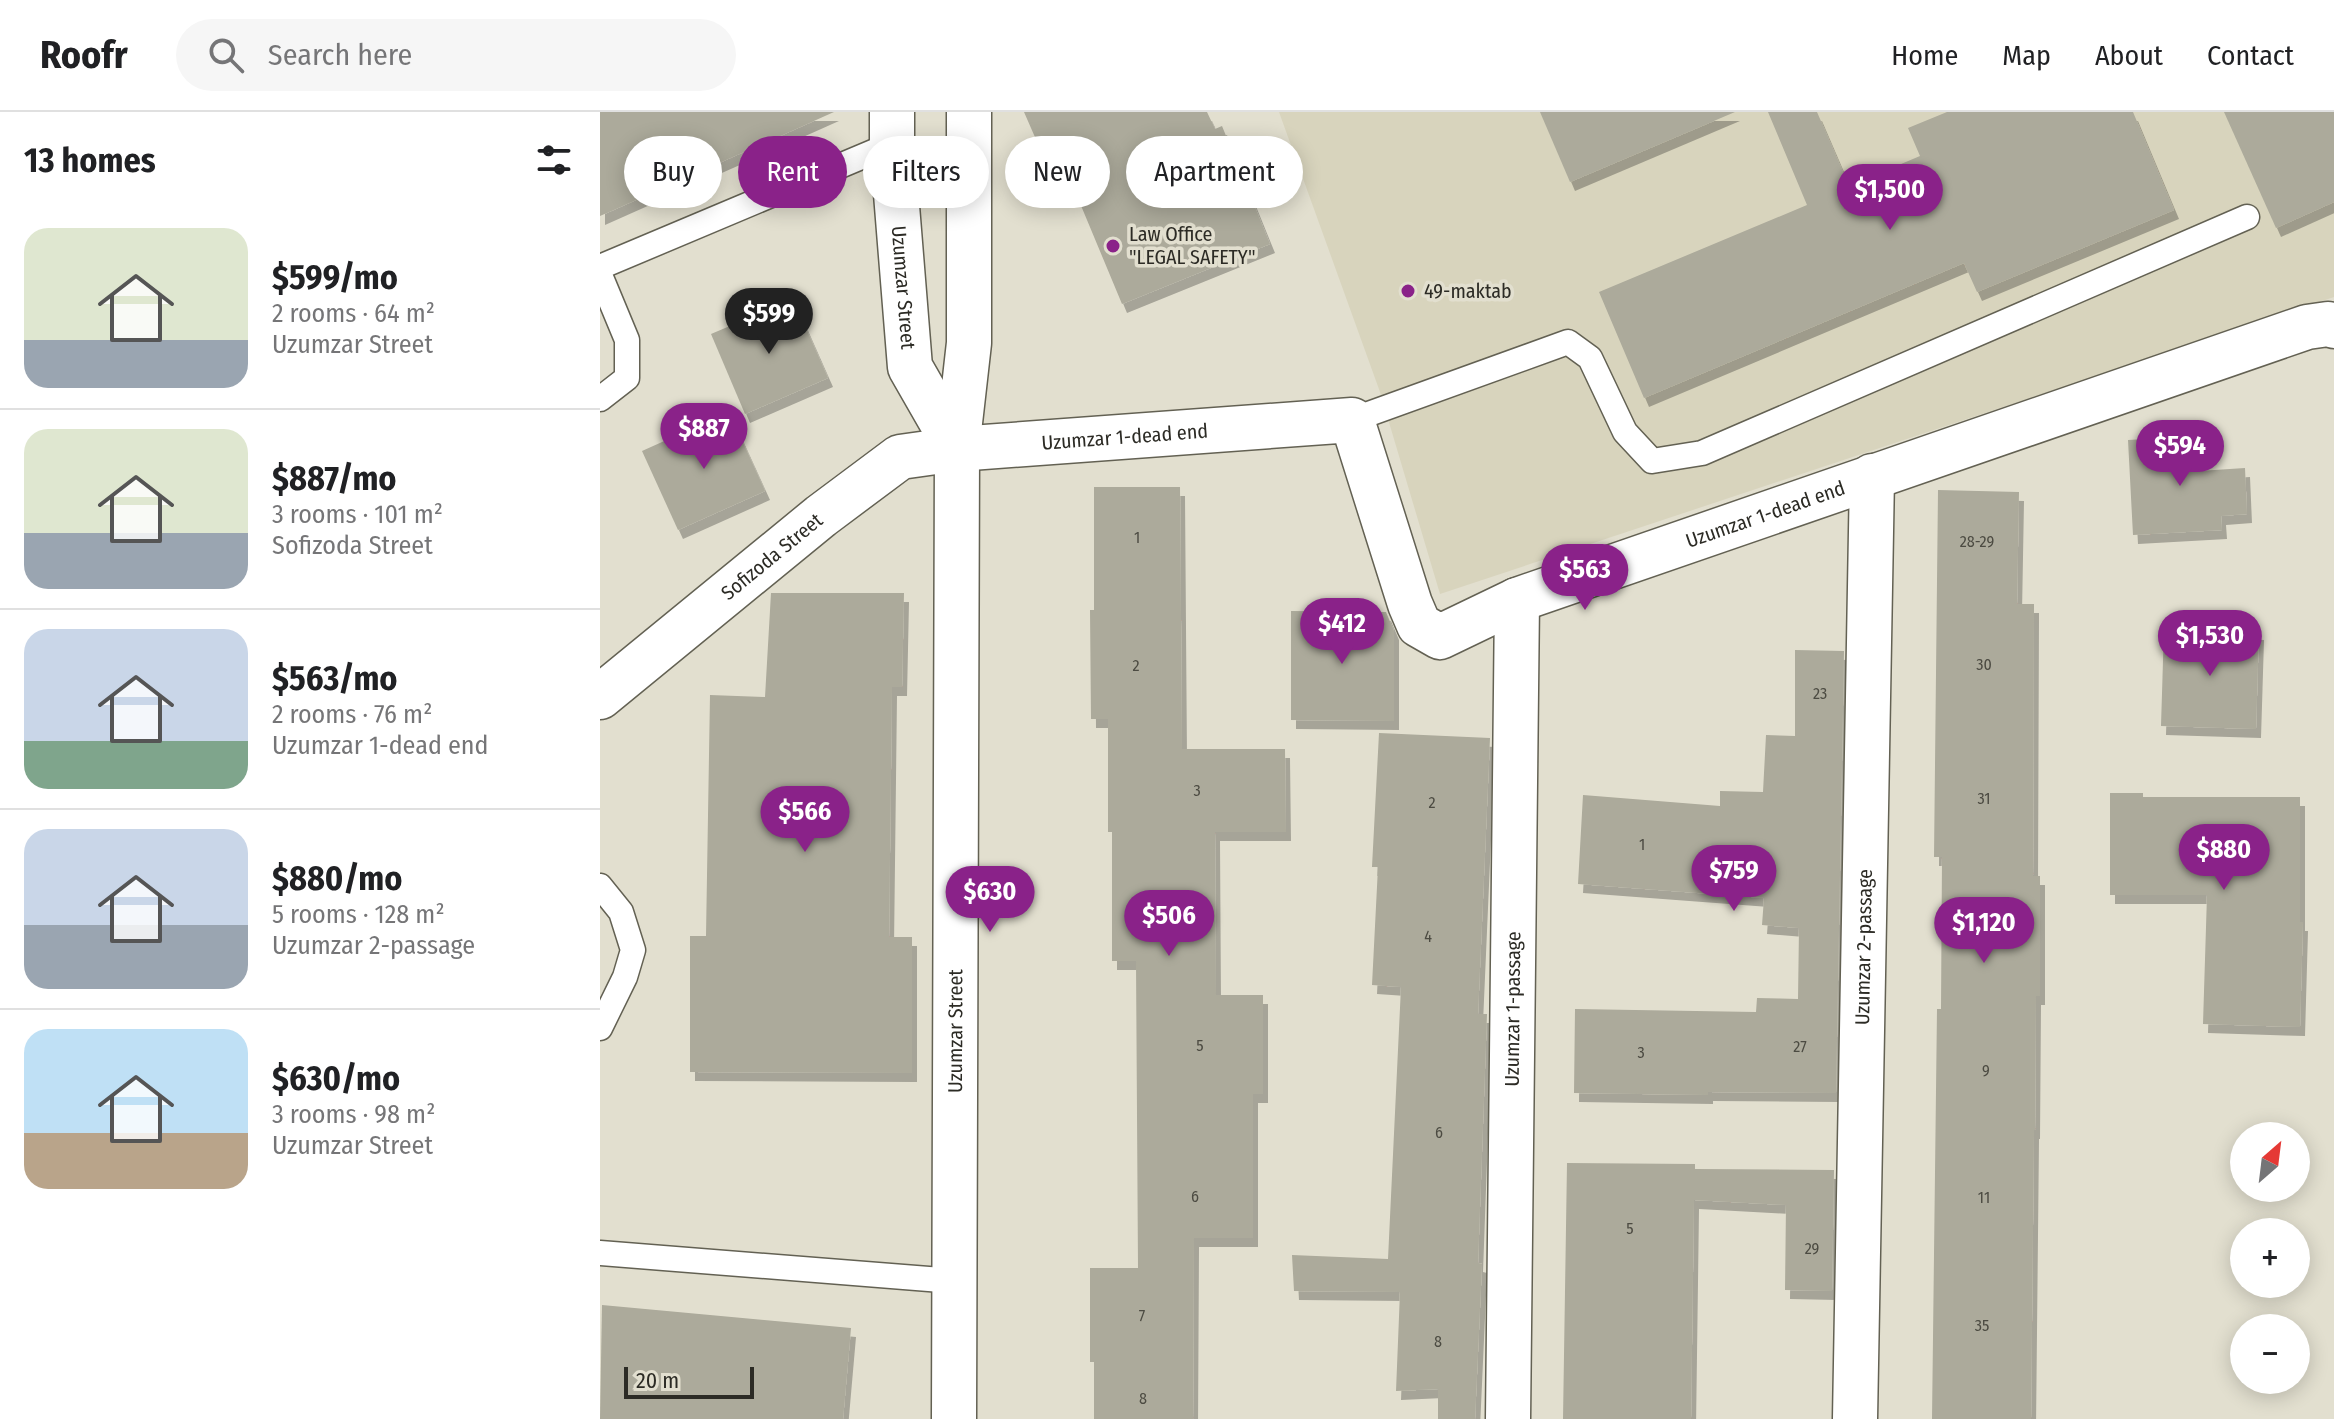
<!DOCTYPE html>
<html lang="en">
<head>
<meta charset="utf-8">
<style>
  :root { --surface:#fff; --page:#f6f6f6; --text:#202124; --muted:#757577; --line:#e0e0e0; --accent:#8a2289 }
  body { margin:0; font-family:"Fira Sans Condensed",sans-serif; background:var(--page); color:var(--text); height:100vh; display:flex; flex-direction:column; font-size:30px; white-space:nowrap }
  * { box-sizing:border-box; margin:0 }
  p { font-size:26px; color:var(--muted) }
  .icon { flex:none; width:44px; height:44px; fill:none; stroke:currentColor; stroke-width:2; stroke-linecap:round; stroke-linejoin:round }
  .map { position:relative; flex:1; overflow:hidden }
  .details { display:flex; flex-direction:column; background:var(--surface); width:600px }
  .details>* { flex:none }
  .guide { position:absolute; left:24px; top:24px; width:760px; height:72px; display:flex; gap:16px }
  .needle { width:52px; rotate:28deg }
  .buttons { position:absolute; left:1630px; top:1010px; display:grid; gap:16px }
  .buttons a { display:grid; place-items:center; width:80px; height:80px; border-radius:50%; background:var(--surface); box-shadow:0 4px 20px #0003; font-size:40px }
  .scale { position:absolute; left:24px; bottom:20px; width:130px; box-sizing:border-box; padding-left:8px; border:4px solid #2c2b25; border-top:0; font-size:22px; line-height:28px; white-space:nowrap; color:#2c2b25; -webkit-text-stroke:6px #e2dfcf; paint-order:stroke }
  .price { position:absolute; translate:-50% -68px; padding:0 18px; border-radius:28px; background:var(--accent); color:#fff; font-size:26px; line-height:52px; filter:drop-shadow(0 2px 4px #0008) }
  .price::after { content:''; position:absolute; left:50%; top:48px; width:24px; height:18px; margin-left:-12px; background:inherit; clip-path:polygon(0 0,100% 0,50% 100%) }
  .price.current { background:#222; color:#fff }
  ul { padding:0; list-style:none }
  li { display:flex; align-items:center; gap:24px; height:200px; padding:0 24px }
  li+li { border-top:2px solid var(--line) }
  li span { display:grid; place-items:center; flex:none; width:224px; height:160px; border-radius:24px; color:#555 }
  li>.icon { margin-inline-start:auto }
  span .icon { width:96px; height:96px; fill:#fffc; stroke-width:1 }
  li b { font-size:34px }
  h2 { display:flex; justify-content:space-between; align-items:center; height:96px; padding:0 24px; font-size:34px }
  .tag { padding:0 28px; border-radius:36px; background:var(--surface); box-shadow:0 4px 20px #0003; font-size:28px; line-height:72px }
  .tag.current { background:var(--accent); color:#fff }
  header { display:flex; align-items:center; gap:48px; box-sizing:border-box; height:112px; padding:0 40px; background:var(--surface); border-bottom:2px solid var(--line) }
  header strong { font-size:38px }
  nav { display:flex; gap:44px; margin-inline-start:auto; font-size:28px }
  .search { width:560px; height:72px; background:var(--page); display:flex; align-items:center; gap:20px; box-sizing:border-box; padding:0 28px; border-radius:44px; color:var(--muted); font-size:30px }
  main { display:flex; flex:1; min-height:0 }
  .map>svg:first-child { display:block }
  .built { fill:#d8d4bd }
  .building { fill:#acaa9b; filter:url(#shadow) }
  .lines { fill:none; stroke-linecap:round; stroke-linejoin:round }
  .service-casing { stroke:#636153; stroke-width:27 }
  .minor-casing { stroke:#636153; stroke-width:47 }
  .service { stroke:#fff; stroke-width:24 }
  .minor { stroke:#fff; stroke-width:44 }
  .poi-dot { fill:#8a2289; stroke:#e2dfcf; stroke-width:3 }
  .labels { text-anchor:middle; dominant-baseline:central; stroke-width:7; stroke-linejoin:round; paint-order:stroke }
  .number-label { font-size:16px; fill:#4c4b42 }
  .poi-label { font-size:20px; fill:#2c2b25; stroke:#e2dfcf; text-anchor:start }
  .street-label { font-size:20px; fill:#2c2b25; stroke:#e2dfcf }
</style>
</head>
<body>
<header>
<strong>Roofr</strong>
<div class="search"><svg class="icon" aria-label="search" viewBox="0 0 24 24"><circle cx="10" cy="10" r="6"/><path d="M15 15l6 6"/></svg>Search here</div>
<nav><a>Home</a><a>Map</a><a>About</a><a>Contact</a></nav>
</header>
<main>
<section class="details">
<h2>13 homes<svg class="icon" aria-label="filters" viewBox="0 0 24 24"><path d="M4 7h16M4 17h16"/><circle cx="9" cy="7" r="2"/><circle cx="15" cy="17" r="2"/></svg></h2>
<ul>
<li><span style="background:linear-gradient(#dfe7d0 70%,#9aa5b1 0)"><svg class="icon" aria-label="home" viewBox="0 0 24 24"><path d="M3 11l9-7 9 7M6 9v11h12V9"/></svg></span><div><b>$599/mo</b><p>2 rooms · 64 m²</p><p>Uzumzаr Street</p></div></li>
<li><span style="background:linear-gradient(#dfe7d0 65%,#9aa5b1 0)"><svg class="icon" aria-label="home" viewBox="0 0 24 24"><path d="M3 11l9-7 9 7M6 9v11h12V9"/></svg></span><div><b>$887/mo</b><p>3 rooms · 101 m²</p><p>Sofizoda Street</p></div></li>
<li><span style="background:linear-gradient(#c9d6e8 70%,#7fa58c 0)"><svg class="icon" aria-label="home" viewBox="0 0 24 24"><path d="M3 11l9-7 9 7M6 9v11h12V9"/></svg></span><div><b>$563/mo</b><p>2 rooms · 76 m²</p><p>Uzumzаr 1-dead end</p></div></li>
<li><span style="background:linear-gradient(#c9d6e8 60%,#9aa5b1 0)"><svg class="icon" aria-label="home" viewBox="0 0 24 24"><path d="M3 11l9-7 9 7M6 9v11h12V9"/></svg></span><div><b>$880/mo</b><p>5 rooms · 128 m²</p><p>Uzumzаr 2-passage</p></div></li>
<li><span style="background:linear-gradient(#bfe0f5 65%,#b9a48a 0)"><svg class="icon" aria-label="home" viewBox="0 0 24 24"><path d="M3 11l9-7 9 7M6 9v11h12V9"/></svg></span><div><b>$630/mo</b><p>3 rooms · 98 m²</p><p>Uzumzаr Street</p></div></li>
</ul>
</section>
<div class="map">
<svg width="1734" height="1307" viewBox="0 0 1734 1307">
  <defs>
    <filter id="shadow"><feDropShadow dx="5" dy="9" stdDeviation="0" flood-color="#0004"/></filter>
  </defs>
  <rect width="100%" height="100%" fill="#e2dfcf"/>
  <path class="built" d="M679 0H1734V185L840 482 780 280Z"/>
  <g class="building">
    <path d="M0 0H234L0 104Z"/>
    <path d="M424 0H607L615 17 622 14 670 132 522 192 472 72 458 78Z"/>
    <path d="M940 0H1135L970 70Z"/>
    <path d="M1168 0H1217L1249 74 1320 44 1308 16 1347 0H1533L1574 98 1377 180 1364 151 1044 286 999 180 1207 93Z"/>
    <path d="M1624 0H1734V90L1676 116Z"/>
    <path d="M193 187 228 266 145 302 111 222Z"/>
    <path d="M129 300 165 379 78 418 42 339Z"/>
    <path d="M1597 324 1599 359 1645 356 1647 402 1621 404 1622 418 1533 423 1528 328Z"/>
    <path d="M494 375H580L582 637H685L686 720H615L616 883H663V982H653V1126H594L593 1307H494V1250H490V1156H538L536 849H512V720H508V607H491L490 498H494Z"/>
    <path d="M1338 378 1419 380 1417 492H1434L1433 764H1440V884H1436L1435 1018H1434L1431 1307H1332L1337 897H1341L1342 745H1334Z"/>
    <path d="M171 481H304L302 575H292L289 825H312V961L90 960V824H106L110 583 165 585Z"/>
    <path d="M691 499 786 500 794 519V609L691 608Z"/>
    <path d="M1564 516 1659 519 1656 617 1561 614Z"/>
    <path d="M1195 538 1244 539 1236 981 1108 980V983L974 981 975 897 1156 900 1157 886 1198 887 1199 816 1162 813 1164 786 978 772 983 683 1120 694V679L1163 680 1166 623 1195 624Z"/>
    <path d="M779 621 890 626 878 902H887L878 1151 882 1152 875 1307H838V1277L796 1279 800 1180 694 1179 692 1143 788 1147 801 875 772 873 778 755H772Z"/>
    <path d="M1510 681H1543V685H1700V810H1703L1700 915 1603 912 1607 783H1510Z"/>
    <path d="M967 1051 1095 1052V1057L1234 1058 1232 1179 1185 1178 1186 1093 1094 1088 1091 1307H963Z"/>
    <path d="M2 1193 251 1216 243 1307H0Z"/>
  </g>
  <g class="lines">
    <defs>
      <g id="service">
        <path d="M0 155 292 32"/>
        <path d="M0 163 27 228V266L0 287"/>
        <path d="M752 308 968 230 990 246 1025 320 1052 349 1102 341 1647 105"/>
        <path d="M0 774 21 800 33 838 25 865 0 916"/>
        <path d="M0 1141 354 1169"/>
      </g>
      <g id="minor">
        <path id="s1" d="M292 0V32L310 255 357 337"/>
        <path id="s2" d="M0 585 221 404 300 345 357 337 752 308 810 492 819 513 840 525 917 488 1707 215 1728 212 1734 214"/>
        <path id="s3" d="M354 1307 357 337 369 231V0"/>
        <path id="s4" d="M908 1307 917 488"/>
        <path id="s5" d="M1255 1307 1272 364"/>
      </g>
    </defs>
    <use href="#service" class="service-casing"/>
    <use href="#minor" class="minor-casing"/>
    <use href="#service" class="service"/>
    <use href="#minor" class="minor"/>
  </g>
  <g class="poi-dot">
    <circle cx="513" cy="134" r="8"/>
    <circle cx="808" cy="179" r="8"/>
  </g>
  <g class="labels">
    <g class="number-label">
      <text x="537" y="425">1</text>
      <text x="1377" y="429">28-29</text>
      <text x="1384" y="552">30</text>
      <text x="536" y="553">2</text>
      <text x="1220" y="581">23</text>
      <text x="597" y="678">3</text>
      <text x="1384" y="686">31</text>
      <text x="832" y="690">2</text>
      <text x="1042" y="732">1</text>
      <text x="828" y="824">4</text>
      <text x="600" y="933">5</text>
      <text x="1200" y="934">27</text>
      <text x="1041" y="940">3</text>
      <text x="1386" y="958">9</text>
      <text x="839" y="1020">6</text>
      <text x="595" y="1084">6</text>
      <text x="1384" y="1085">11</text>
      <text x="1030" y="1116">5</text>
      <text x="1212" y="1136">29</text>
      <text x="542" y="1203">7</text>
      <text x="1382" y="1213">35</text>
      <text x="838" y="1229">8</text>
      <text x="543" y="1286">8</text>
    </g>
    <g class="poi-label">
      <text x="529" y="122">Law Office<tspan x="529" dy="23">"LEGAL SAFETY"</tspan></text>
      <text x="824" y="179">49-maktab</text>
    </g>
    <g class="street-label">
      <text stroke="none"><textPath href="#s1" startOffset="176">Uzumzаr Street</textPath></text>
      <text stroke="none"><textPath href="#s2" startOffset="610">Uzumzаr 1-dead end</textPath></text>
      <text stroke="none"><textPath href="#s2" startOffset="1426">Uzumzаr 1-dead end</textPath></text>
      <text stroke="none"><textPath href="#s2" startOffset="222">Sofizoda Street</textPath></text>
      <text stroke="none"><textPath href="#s5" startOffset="472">Uzumzаr 2-passage</textPath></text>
      <text stroke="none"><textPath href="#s4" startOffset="410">Uzumzаr 1-passage</textPath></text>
      <text stroke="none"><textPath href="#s3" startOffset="388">Uzumzаr Street</textPath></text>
    </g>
  </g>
</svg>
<div class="buttons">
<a><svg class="needle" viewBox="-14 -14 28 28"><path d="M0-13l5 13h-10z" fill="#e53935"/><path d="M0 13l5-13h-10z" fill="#757577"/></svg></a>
<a>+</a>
<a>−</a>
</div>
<div class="scale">20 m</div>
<b class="price" style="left:1290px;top:120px">$1,500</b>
<b class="price current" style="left:169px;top:244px">$599</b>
<b class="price" style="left:104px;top:359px">$887</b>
<b class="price" style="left:1580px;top:376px">$594</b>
<b class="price" style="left:985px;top:500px">$563</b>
<b class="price" style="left:742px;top:554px">$412</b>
<b class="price" style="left:1610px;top:566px">$1,530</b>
<b class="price" style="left:205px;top:742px">$566</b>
<b class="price" style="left:1624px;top:780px">$880</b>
<b class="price" style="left:1134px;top:801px">$759</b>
<b class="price" style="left:390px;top:822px">$630</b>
<b class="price" style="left:569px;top:846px">$506</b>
<b class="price" style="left:1384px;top:853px">$1,120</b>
<div class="guide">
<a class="tag">Buy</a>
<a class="tag current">Rent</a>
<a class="tag">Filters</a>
<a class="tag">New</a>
<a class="tag">Apartment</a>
</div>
</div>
</main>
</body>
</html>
